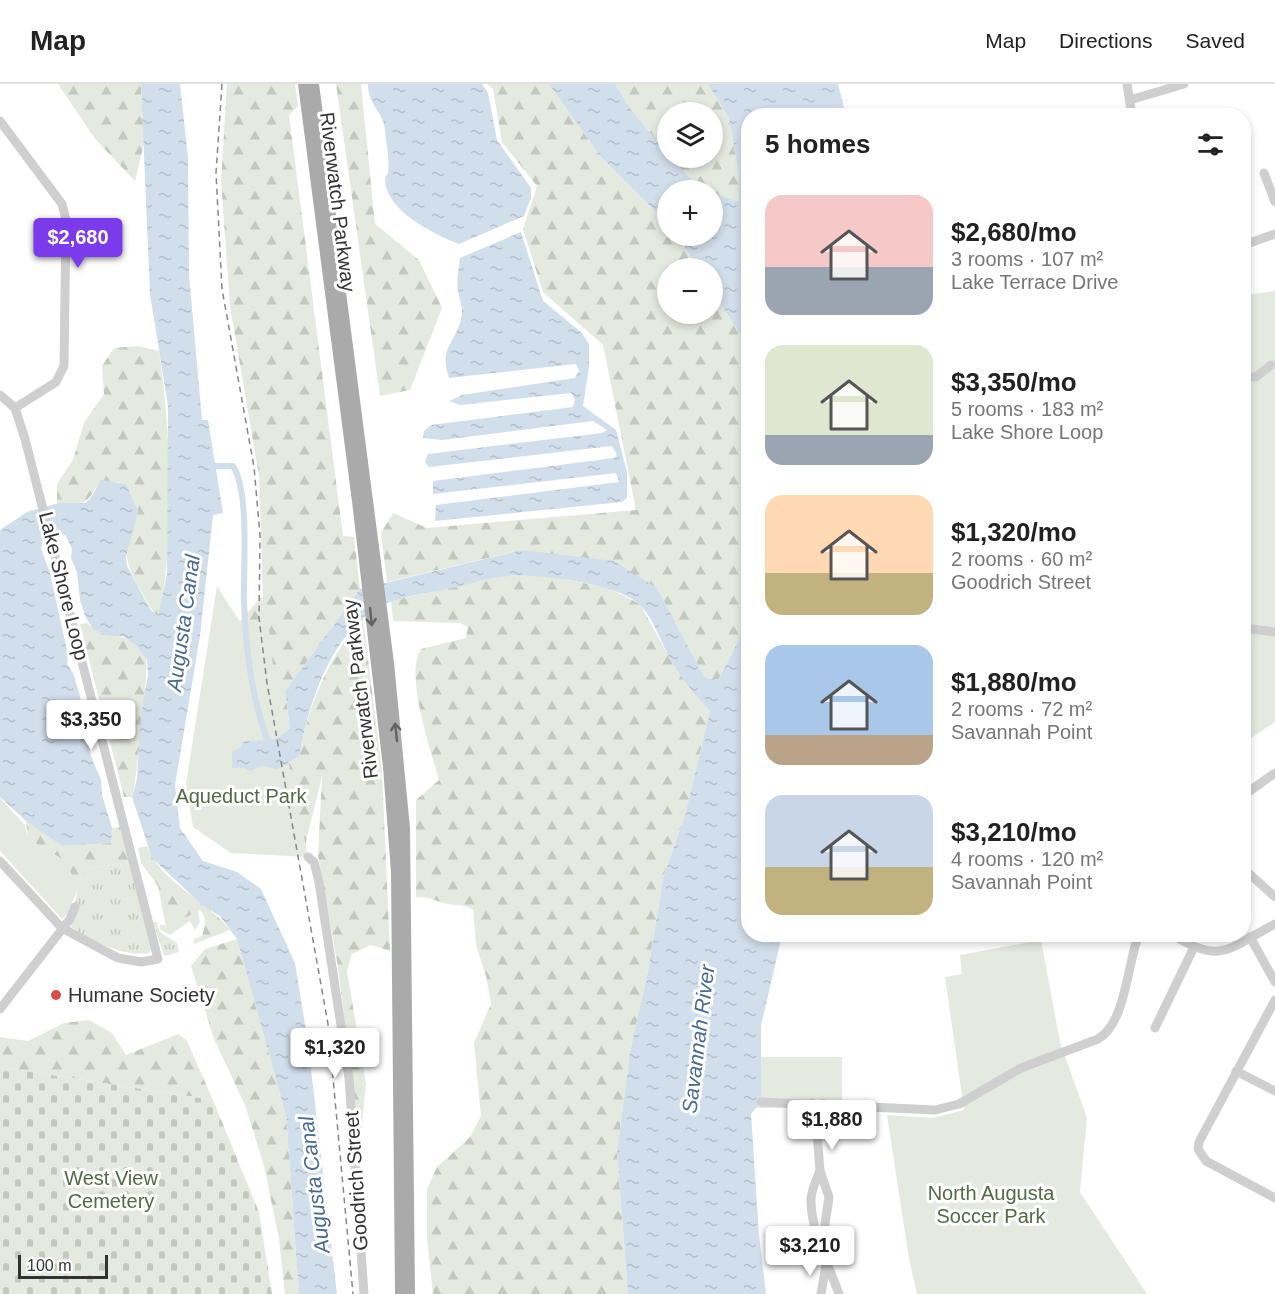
<!DOCTYPE html>
<html lang="en">
<head>
<meta charset="utf-8">
<style>
  :root { --surface:#fff; --page:#f2f2f2; --text:#222; --muted:#767676; --line:#e0e0e0; --accent:#7c3aed }
  body { margin:0; font-family:Arial,sans-serif; background:var(--page); color:var(--text); height:100vh; display:flex; flex-direction:column; font-size:22px; white-space:nowrap }
  * { box-sizing:border-box; margin:0 }
  p { font-size:20px; color:var(--muted) }
  .icon { flex:none; width:33px; height:33px; fill:none; stroke:currentColor; stroke-width:2; stroke-linecap:round; stroke-linejoin:round }
  .map { position:relative; flex:1; overflow:hidden }
  .sheet { position:absolute; left:741px; top:24px; width:510px; height:834px; display:flex; flex-direction:column; background:var(--surface); border-radius:24px; box-shadow:0 3px 9px #0003 }
  .sheet>* { flex:none }
  .tools { position:absolute; left:657px; top:18px; display:grid; gap:12px }
  .tools a { display:grid; place-items:center; width:66px; height:66px; border-radius:50%; background:var(--surface); box-shadow:0 3px 9px #0003; font-size:30px }
  .scale { position:absolute; left:18px; bottom:15px; width:90px; box-sizing:border-box; padding-left:6px; border:3px solid #323232; border-top:0; font-size:16px; line-height:21px; white-space:nowrap; color:#323232; -webkit-text-stroke:4px #fff; paint-order:stroke }
  .price { position:absolute; translate:-50% -51px; padding:0 14px; border-radius:6px; background:#fff; color:#222; font-size:20px; line-height:39px; filter:drop-shadow(0 2px 3px #0008) }
  .price::after { content:''; position:absolute; left:50%; top:36px; width:18px; height:14px; margin-left:-9px; background:inherit; clip-path:polygon(0 0,100% 0,50% 100%) }
  .price.current { background:var(--accent); color:#fff }
  ul { padding:0; list-style:none }
  li { display:flex; align-items:center; gap:18px; height:150px; padding:0 24px }
  li span { display:grid; place-items:center; flex:none; width:168px; height:120px; border-radius:18px; color:#555 }
  li>.icon { margin-inline-start:auto }
  span .icon { width:72px; height:72px; fill:#fffc; stroke-width:1 }
  li b { font-size:26px }
  h2 { display:flex; justify-content:space-between; align-items:center; height:72px; padding:0 24px; font-size:26px }
  header { display:flex; align-items:center; gap:36px; box-sizing:border-box; height:84px; padding:0 30px; background:var(--surface); border-bottom:2px solid var(--line) }
  header strong { font-size:28px }
  nav { display:flex; gap:33px; margin-inline-start:auto; font-size:21px }
  .map>svg:first-child { display:block }
  .grass { fill:url(#grass-tufts) }
  .forest { fill:url(#forest-firs) }
  .cemetery { fill:url(#cemetery-stones) }
  .green { fill:#e4eadf }
  .water { fill:url(#water-ripples) }
  .lines { fill:none; stroke-linecap:round; stroke-linejoin:round }
  .canal { stroke:#d1deeb; stroke-width:6 }
  .minor { stroke:#cfcfcf; stroke-width:9 }
  .major { stroke:#aaa; stroke-width:12 }
  .rail { stroke:#878787; stroke-width:1.5; stroke-dasharray:6 4.5; stroke-linecap:butt }
  .oneway { stroke:#626262 }
  .poi-dot { fill:#d64e48; stroke:#fff; stroke-width:2 }
  .labels { text-anchor:middle; dominant-baseline:central; stroke-width:6; stroke-linejoin:round; paint-order:stroke }
  .street-label { font-size:20px; fill:#323232; stroke:#fff }
  .park-label { font-size:20px; fill:#516b43; stroke:#fff }
  .poi-label { font-size:20px; fill:#323232; stroke:#fff; text-anchor:start }
  .water-label { font-size:21px; font-style:italic; fill:#476a8e; stroke:#fff }
</style>
</head>
<body>
<header>
<strong>Map</strong>
<nav><a>Map</a><a>Directions</a><a>Saved</a></nav>
</header>
<div class="map">
<svg width="1275" height="1210" viewBox="0 0 1275 1210">
  <defs>
    <pattern id="grass-tufts" width="24" height="20" patternUnits="userSpaceOnUse" patternTransform="scale(1.5)"><rect width="24" height="20" fill="#e4eadf"/><path d="M3 7l-1-3M5 7V3M7 7l1-3M15 17l-1-3M17 17v-4M19 17l1-3" fill="none" stroke="#c4c9c0"/></pattern>
    <pattern id="forest-firs" width="22" height="20" patternUnits="userSpaceOnUse" patternTransform="scale(1.5)"><rect width="22" height="20" fill="#e4eadf"/><path d="M5 1l3.5 6h-7zM16 11l3.5 6h-7z" fill="#c4c9c0"/></pattern>
    <pattern id="cemetery-stones" width="16" height="16" patternUnits="userSpaceOnUse" patternTransform="scale(1.5)"><rect width="16" height="16" fill="#e4eadf"/><path d="M2 7V4a2 2 0 0 1 4 0v3zM10 15v-3a2 2 0 0 1 4 0v3z" fill="#c4c9c0"/></pattern>
    <pattern id="water-ripples" width="26" height="14" patternUnits="userSpaceOnUse" patternTransform="scale(1.5)"><rect width="26" height="14" fill="#d1deeb"/><path d="M2 4q2-2 4 0t4 0M15 11q2-2 4 0t4 0" fill="none" stroke="#b4bfca"/></pattern>
  </defs>
  <rect width="100%" height="100%" fill="#fff"/>
  <g class="grass">
    <path d="M129 778 151 865 149 869C124 873 91 857 71 843L79 796 85 785Z"/>
    <path d="M198 827 200 838 195 846 190 837 170 851 160 845 159 841H165L166 844Z"/>
    <path d="M153 838H157L160 848 177 859 179 868 164 872Z"/>
  </g>
  <g class="forest">
    <path d="M58 0H141L144 60 135 97 96 56Z"/>
    <path d="M227 0H295L298 22 289 31 343 452 354 453 360 505 285 607 290 644 283 652 233 545 263 511 259 392 230 222 221 96Z"/>
    <path d="M336 0H361L375 140 419 176 442 224 410 306 380 312Z"/>
    <path d="M487 0H549L601 73 667 139 668 152H677L698 184H668V230H712L713 208 743 255 748 285V525L740 554 718 596 705 594 657 504 522 466 387 498 381 449 393 429 427 444 636 426 603 261 543 208 523 145 537 102 502 58 493 5Z"/>
    <path d="M615 0H708L729 34 739 92V119L713 110 712 106 698 105 671 74H712V28H668L667 69 632 27Z"/>
    <path d="M137 262 159 267C171 349 175 453 159 534 150 525 147 517 141 507 120 472 126 464 138 427L126 400 116 398 96 403C86 423 78 421 57 420V400L73 376 84 339 104 310 102 282 114 264Z"/>
    <path d="M501 492H549L608 504 640 520 674 582 710 627 685 731 663 794 648 887 630 968 617 1068 628 1210H433L427 1155V1105L437 1083 470 1053 481 1032 474 959 491 920 486 892 476 861 473 826C463 820 459 822 449 820 437 818 429 812 416 813V716L439 696C431 667 404 589 421 565L466 554 468 543 460 539 393 537 391 517Z"/>
    <path d="M363 534 382 688 390 867 371 861 352 870 347 887 366 1000 360 1062 338 883 318 772 322 692 305 762 288 679 299 673C309 620 327 575 363 534Z"/>
    <path d="M87 539C102 554 121 547 136 561 139 564 145 571 146 576 149 583 136 701 132 713H124L80 540Z"/>
    <path d="M26 737 62 762 110 759 112 744 120 743 129 778 85 785 77 807 67 778 28 755Z"/>
    <path d="M147 762C161 799 207 816 230 846L194 860V855L202 852C205 843 207 833 200 826L166 844 158 802 141 779 138 764Z"/>
    <path d="M237 855 286 1031 299 1210H285L279 1155 264 1082 245 1021 214 955 191 882 205 865Z"/>
    <path d="M89 936 112 949 126 971 178 950 187 957 213 1016 0 983V953L28 957 64 939Z"/>
  </g>
  <path class="cemetery" d="M0 983 213 1016 259 1128 272 1210H0Z"/>
  <g class="green">
    <path d="M1275 207V638L1244 659V211Z"/>
    <path d="M217 502 240 538 269 545 278 627 308 773 231 769 193 743 186 700Z"/>
    <path d="M0 714 25 741 28 755 67 778 77 807 68 829 62 835 0 767Z"/>
    <path d="M1041 856 1060 958 1087 1034 1080 1108 1147 1210H917L909 1175 887 1031 933 1034 964 1026 945 893 962 890 960 871Z"/>
    <path d="M761 973H842V1024H756L761 1017Z"/>
  </g>
  <g class="water">
    <path d="M141 0H180L188 74 189 191 202 336H208L223 429 213 431 200 552 175 701 180 744 203 777 237 788 261 805 295 879 308 959 337 1210H299L286 1031 237 855 220 832 202 821 152 774 132 713 137 695 141 631 148 591 147 576 136 561 123 552H108L93 545 85 532 80 516 77 488 71 474 72 465 66 452 58 448 43 452 41 465 50 489 68 571 67 580 73 589 79 608 91 672 101 696 102 711 112 744 111 759 62 762 27 738 0 713V446L27 428 59 419H85L90 415 101 396 126 400 138 427 126 473 127 482 150 525 158 533 167 490 168 322 150 210Z"/>
    <path d="M368 0H482L488 9 497 56 531 104V114L524 132 459 160C434 150 386 127 385 96 385 92 387 92 388 88 390 75 386 59 385 46 384 28 368 22 368 0Z"/>
    <path d="M549 0H615L632 27 667 69 668 74H671L701 106H668L667 139 601 73Z"/>
    <path d="M708 0H838L846 31 748 32V284L743 255 713 208 712 184H698L677 152H712L713 110 739 118V92L729 34Z"/>
    <path d="M521 148 543 217 582 249 589 260V283L583 322 616 346 627 388V414L622 418 435 437 436 421 619 398 616 389 433 410V397L614 374 617 371 612 362 429 383 425 378 428 370 602 349 607 346 593 337 442 356 423 354 424 347 431 341 573 323 575 315 571 309 460 321 449 317 462 311 575 294 579 286 576 280 449 294C439 263 454 262 461 235 464 225 460 217 458 207 456 196 459 185 460 174Z"/>
    <path d="M522 466 614 477 657 504 705 594 718 596 740 554 748 525V850L782 851 761 942V1018L751 1030 759 1151 766 1210H628L617 1068 630 968 648 887 663 794 685 731 710 627C697 612 683 597 673 580 662 562 655 536 640 521 619 499 530 488 500 493 483 495 467 501 451 504 421 511 385 513 362 535 324 569 308 625 299 673L277 685 262 682 250 687 244 684H232V668L240 664 243 658C264 653 272 663 290 644L285 607 360 505Z"/>
  </g>
  <g class="lines">
    <path class="canal" d="M209 382H233C250 408 243 485 244 518 246 569 252 618 271 666"/>
    <g class="minor">
      <path d="M1127 0 1132 32"/>
      <path d="M1130 16 1184 0"/>
      <path d="M0 37 62 120 66 136 64 282 56 298 15 324"/>
      <path d="M1264 89 1275 118"/>
      <path d="M1244 161 1275 150"/>
      <path d="M1244 293H1256L1271 281"/>
      <path d="M0 311 15 324 25 355 158 875 141 878 118 874 62 844 0 777"/>
      <path d="M1244 544 1275 548"/>
      <path d="M1244 711 1275 689"/>
      <path d="M308 773 314 778 319 798 349 994 364 1210"/>
      <path d="M1244 785 1275 813"/>
      <path d="M1171 850C1222 882 1228 864 1275 840"/>
      <path d="M1250 853 1275 898"/>
      <path d="M1275 916 1199 1058 1198 1065 1206 1077 1275 1114"/>
      <path d="M0 925 70 835 75 823"/>
      <path d="M1155 944 1194 863"/>
      <path d="M1236 987 1275 1007"/>
      <path d="M761 1018 935 1026 959 1020 1021 984 1098 955C1126 939 1127 880 1139 850"/>
      <path d="M812 1019 814 1042 817 1049 820 1087 829 1113 822 1160"/>
      <path d="M817 1049 822 1037 823 1019"/>
      <path d="M820 1087C816 1096 812 1105 811 1114 810 1145 829 1182 839 1210"/>
      <path d="M821 1210 826 1181"/>
    </g>
    <g class="major">
      <path d="M304 0 358 417 389 683 397 788 401 1210"/>
      <path d="M313 0 388 579 404 744 409 1210"/>
    </g>
    <path class="rail" d="M222 0 216 89 222 205 254 383 260 451 259 534 267 599 328 940 353 1210"/>
  </g>
  <defs><path id="oneway-shaft" d="M-6 0H5M1.5-3L5.5 0L1.5 3" fill="none" stroke-width="1.6" stroke-linecap="round" stroke-linejoin="round" transform="scale(1.5)"/></defs>
  <g class="oneway">
    <use href="#oneway-shaft" transform="translate(371 533) rotate(84)"/>
    <use href="#oneway-shaft" transform="translate(396 648) rotate(-96)"/>
  </g>
  <circle class="poi-dot" cx="56" cy="911" r="6"/>
  <g class="labels">
    <g class="street-label">
      <text transform="translate(338 118) rotate(83)">Riverwatch Parkway</text>
      <text transform="translate(64 502) rotate(76)">Lake Shore Loop</text>
      <text transform="translate(360 605) rotate(-97)">Riverwatch Parkway</text>
      <text transform="translate(356 1097) rotate(-94)">Goodrich Street</text>
    </g>
    <g class="park-label">
      <text x="241" y="712">Aqueduct Park</text>
      <text x="111" y="1094">West View<tspan x="111" dy="23">Cemetery</tspan></text>
      <text x="991" y="1109">North Augusta<tspan x="991" dy="23">Soccer Park</tspan></text>
    </g>
    <g class="poi-label">
      <text x="68" y="911">Humane Society</text>
    </g>
    <g class="water-label">
      <text transform="translate(183 539) rotate(-82)">Augusta Canal</text>
      <text transform="translate(698 955) rotate(-83)">Savannah River</text>
      <text transform="translate(314 1101) rotate(-97)">Augusta Canal</text>
    </g>
  </g>
</svg>
<div class="tools">
<a><svg class="icon" aria-label="layers" viewBox="0 0 24 24"><path d="M12 4l9 5-9 5-9-5zM3 14l9 5 9-5"/></svg></a>
<a>+</a>
<a>−</a>
</div>
<div class="scale">100 m</div>
<b class="price current" style="left:78px;top:185px">$2,680</b>
<b class="price" style="left:91px;top:667px">$3,350</b>
<b class="price" style="left:335px;top:995px">$1,320</b>
<b class="price" style="left:832px;top:1067px">$1,880</b>
<b class="price" style="left:810px;top:1193px">$3,210</b>
<section class="sheet">
<h2>5 homes<svg class="icon" aria-label="filters" viewBox="0 0 24 24"><path d="M4 7h16M4 17h16"/><circle cx="9" cy="7" r="2"/><circle cx="15" cy="17" r="2"/></svg></h2>
<ul>
<li><span style="background:linear-gradient(#f6c9c9 60%,#9aa5b1 0)"><svg class="icon" aria-label="home" viewBox="0 0 24 24"><path d="M3 11l9-7 9 7M6 9v11h12V9"/></svg></span><div><b>$2,680/mo</b><p>3 rooms · 107 m²</p><p>Lake Terrace Drive</p></div></li>
<li><span style="background:linear-gradient(#dfe7d0 75%,#9aa5b1 0)"><svg class="icon" aria-label="home" viewBox="0 0 24 24"><path d="M3 11l9-7 9 7M6 9v11h12V9"/></svg></span><div><b>$3,350/mo</b><p>5 rooms · 183 m²</p><p>Lake Shore Loop</p></div></li>
<li><span style="background:linear-gradient(#ffd9b3 65%,#c2b280 0)"><svg class="icon" aria-label="home" viewBox="0 0 24 24"><path d="M3 11l9-7 9 7M6 9v11h12V9"/></svg></span><div><b>$1,320/mo</b><p>2 rooms · 60 m²</p><p>Goodrich Street</p></div></li>
<li><span style="background:linear-gradient(#a9c7e8 75%,#b9a48a 0)"><svg class="icon" aria-label="home" viewBox="0 0 24 24"><path d="M3 11l9-7 9 7M6 9v11h12V9"/></svg></span><div><b>$1,880/mo</b><p>2 rooms · 72 m²</p><p>Savannah Point</p></div></li>
<li><span style="background:linear-gradient(#c9d6e8 60%,#c2b280 0)"><svg class="icon" aria-label="home" viewBox="0 0 24 24"><path d="M3 11l9-7 9 7M6 9v11h12V9"/></svg></span><div><b>$3,210/mo</b><p>4 rooms · 120 m²</p><p>Savannah Point</p></div></li>
</ul>
</section>
</div>
</body>
</html>
